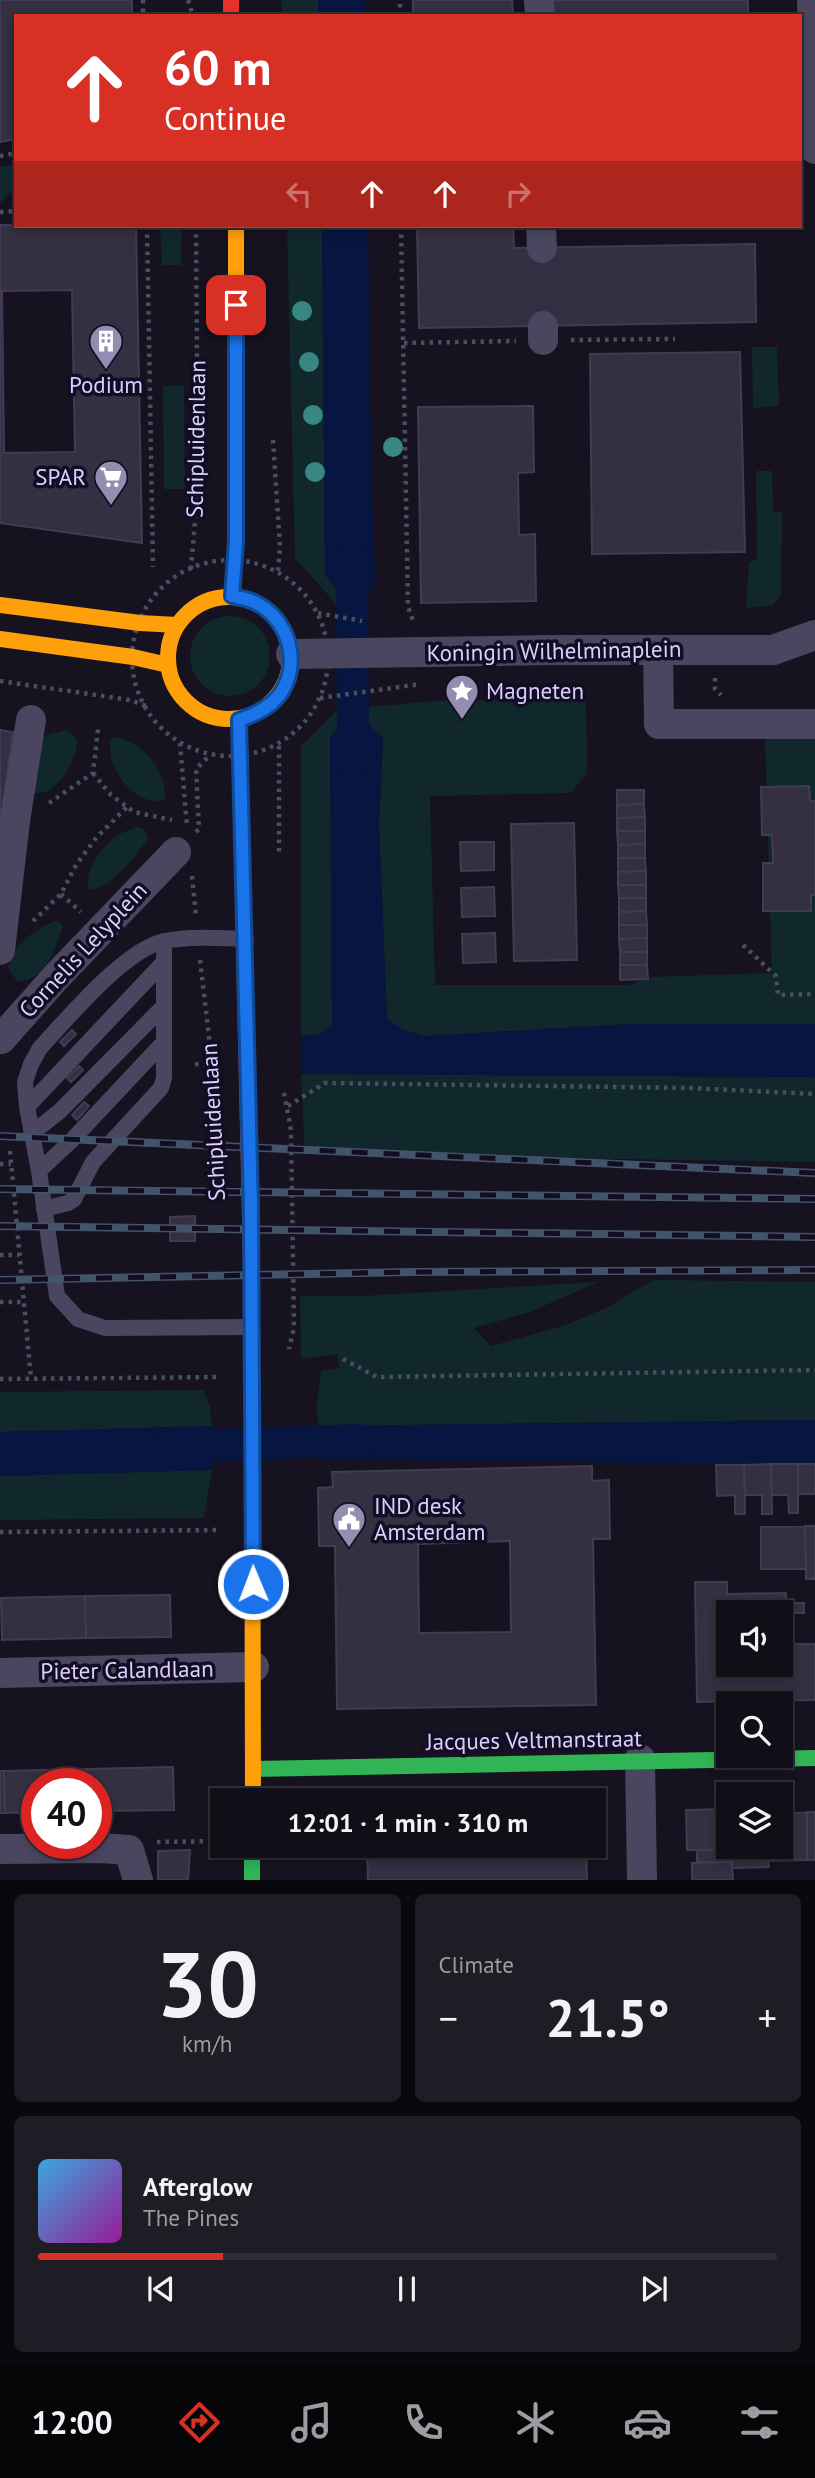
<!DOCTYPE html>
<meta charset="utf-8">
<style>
:root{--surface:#100e17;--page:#1e1c24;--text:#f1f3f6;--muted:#9c9ca1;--line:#302e36;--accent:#d93025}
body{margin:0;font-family:"PT Sans",sans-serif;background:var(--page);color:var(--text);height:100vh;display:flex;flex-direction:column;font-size:26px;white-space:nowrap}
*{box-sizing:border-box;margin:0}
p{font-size:23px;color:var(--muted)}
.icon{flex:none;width:38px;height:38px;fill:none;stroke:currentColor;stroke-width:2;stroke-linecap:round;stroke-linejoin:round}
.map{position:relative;height:1880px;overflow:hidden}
.drawer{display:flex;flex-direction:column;gap:14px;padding:14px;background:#09080d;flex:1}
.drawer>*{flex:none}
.hud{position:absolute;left:14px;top:14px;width:788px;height:214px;border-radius:0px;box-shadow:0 4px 10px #0003,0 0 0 2px var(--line);background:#d93025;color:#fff;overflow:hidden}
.tools{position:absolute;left:716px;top:1600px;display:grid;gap:14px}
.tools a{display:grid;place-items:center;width:77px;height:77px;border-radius:0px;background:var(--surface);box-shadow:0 4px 10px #0003,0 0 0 2px var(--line);font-size:35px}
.speed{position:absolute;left:21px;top:1768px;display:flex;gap:14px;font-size:35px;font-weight:700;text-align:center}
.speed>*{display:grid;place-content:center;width:91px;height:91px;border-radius:50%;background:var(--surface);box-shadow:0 4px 10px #0003,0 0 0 2px var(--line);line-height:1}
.speed .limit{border:10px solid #d22;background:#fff;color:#111}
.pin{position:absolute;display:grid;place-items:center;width:60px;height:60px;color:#fff;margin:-30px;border-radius:14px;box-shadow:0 4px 10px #0006}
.me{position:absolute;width:77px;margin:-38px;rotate:359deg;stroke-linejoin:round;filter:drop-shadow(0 0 5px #0008)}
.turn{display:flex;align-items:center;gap:24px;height:147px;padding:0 35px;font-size:32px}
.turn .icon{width:91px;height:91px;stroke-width:2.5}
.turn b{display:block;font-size:49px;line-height:60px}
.lanes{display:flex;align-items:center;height:66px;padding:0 35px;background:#0003;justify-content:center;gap:35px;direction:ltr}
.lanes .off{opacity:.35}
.big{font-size:52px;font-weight:700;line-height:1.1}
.drawer .tile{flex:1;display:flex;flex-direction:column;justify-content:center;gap:10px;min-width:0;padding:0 24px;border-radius:10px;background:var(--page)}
.drawer .dial{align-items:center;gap:0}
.dial b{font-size:91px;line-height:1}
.song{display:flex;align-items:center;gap:21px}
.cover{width:84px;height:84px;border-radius:10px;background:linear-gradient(135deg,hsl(200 70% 55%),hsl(300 70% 35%))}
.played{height:7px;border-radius:4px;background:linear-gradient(90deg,var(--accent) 25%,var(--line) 25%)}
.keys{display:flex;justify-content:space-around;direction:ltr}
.heat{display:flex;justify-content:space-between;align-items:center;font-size:38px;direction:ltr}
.drawer .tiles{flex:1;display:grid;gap:14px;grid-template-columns:1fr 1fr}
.tile:last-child{grid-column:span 2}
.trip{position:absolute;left:210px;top:1788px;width:396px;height:70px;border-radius:0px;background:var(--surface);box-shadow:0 4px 10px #0003,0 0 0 2px var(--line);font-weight:700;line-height:70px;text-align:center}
.tabs{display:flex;height:112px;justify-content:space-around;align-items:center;background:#060609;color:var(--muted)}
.tabs .icon{width:49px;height:49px}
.tabs .selected{color:var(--accent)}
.tabs b{font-size:32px;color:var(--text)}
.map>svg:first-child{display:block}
.green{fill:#10282c}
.water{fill:#071640}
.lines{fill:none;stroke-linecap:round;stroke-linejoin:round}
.canal{stroke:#071640;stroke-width:32}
.building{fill:#342f41;stroke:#433b53;stroke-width:2;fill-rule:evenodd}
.street-tunnel{stroke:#332e41;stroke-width:30;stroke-dasharray:30 15;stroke-linecap:butt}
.path{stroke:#455161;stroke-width:4.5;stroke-dasharray:3.5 5;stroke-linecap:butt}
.lane{stroke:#4a4660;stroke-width:16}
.street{stroke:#4a4660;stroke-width:30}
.fast{stroke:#30b455;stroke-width:16}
.slow{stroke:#ff9f0a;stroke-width:16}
.jam{stroke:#e5322d;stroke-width:16}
.rail-casing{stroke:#43546a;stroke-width:8}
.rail{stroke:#130d24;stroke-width:5;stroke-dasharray:16;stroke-linecap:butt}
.tree{fill:#388781}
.route-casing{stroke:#114b97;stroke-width:18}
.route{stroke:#1a73e8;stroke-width:12}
.labels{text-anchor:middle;stroke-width:7;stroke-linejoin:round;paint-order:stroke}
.poi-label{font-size:23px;fill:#dacfff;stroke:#130d24;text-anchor:start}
.street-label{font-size:23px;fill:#dacfff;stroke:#130d24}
</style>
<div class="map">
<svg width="815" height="1880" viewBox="0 0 815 1880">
<rect width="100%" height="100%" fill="#16121f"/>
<!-- green -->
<path class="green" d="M 281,0 L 318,0 L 318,16 L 282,16 Z
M 16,164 L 13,190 L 0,203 L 0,167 Z
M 160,226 L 182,226 L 181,265 L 162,265 Z
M 287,226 L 322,226 L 325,575 L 347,600 L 337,605 L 295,558 Z
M 752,347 L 777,347 L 779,406 L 753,408 Z
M 163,386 L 184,386 L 185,489 L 164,489 Z
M 756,471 L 772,471 L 773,513 L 782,512 L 781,595 L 773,605 L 746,608 L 749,562 L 757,559 Z
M190 656a40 40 0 1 1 80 0a40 40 0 1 1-80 0Z
M 586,697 L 587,773 L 571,793 L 430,796 L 435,985 L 630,985 L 650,977 L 772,973 L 765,736 L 815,736 L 815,1024 L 629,1024 L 426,1036 L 401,1029 L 387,1019 L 379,824 L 383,739 L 361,716 L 369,707 L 436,701 Z
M 339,708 L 347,717 L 330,738 L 332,1026 L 319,1035 L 301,1036 L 301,746 Z
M 66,730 L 77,739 C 77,758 65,780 48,791 C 44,793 37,793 32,794 L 39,737 Z
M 117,737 C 145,744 167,771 165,800 C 136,809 103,765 111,739 Z
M 137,827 L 144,829 L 148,838 C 139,853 108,892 89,889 C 83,871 102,847 116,836 C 122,832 131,830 137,827 Z
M 55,921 L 63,925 C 56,948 46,982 17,981 L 8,968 C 14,944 32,931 55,921 Z
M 301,1074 L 815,1077 L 815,1162 L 305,1154 Z
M 653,1280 L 815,1282 L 815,1420 L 318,1426 L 317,1403 L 321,1371 L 339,1368 L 338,1354 L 301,1359 L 300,1296 L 362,1296 L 598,1282 L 530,1312 L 474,1328 L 491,1346 L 566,1325 L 608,1307 Z
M 203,1390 L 210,1406 L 211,1426 L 0,1432 L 0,1392 Z
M 212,1470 L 204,1518 L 0,1520 L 0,1476 Z"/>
<!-- water -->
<path class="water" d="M 318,0 L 365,0 L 365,16 L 318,16 Z
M 322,226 L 368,226 L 371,450 L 375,584 L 363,600 L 347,600 L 325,575 Z
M 361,716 L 383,739 L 379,825 L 387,1019 L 401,1029 L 426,1036 L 629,1024 L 815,1024 L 815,1077 L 301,1074 L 301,1036 L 319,1035 L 332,1025 L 330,737 L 347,717 Z
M 815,1420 L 815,1463 L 720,1464 L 319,1459 L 318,1426 Z
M 211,1426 L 212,1470 L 0,1476 L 0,1432 Z"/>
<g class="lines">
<!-- canal -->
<path class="canal" d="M 352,556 L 353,760
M 169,1447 L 359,1440"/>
</g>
<!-- building -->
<path class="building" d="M 0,0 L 132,0 L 132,16 L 16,16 L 16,139 L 0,142 Z
M 413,0 L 512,0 L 513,16 L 413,16 Z
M 552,0 L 748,0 L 748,16 L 552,16 Z
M 0,225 L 136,226 L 142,543 L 0,523 ZM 72,290 L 75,452 L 4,453 L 2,291 Z
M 417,226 L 513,226 L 514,248 L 755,244 L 756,322 L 419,328 Z
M 740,352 L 745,552 L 592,554 L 590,354 Z
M 533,406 L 534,472 L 518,473 L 519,535 L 535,534 L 536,601 L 421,603 L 418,407 Z
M 0,730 L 13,732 L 1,819 L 0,819 Z
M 809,786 L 810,801 L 815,801 L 815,895 L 811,895 L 811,911 L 763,911 L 763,863 L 773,863 L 773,858 L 772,835 L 762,835 L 761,787 Z
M 617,790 L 644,790 L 644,804 L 617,805 Z
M 644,804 L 645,817 L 617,818 L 617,805 Z
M 645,817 L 645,831 L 617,831 L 617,818 Z
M 574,823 L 577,960 L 514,961 L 511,824 Z
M 617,831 L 645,831 L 645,844 L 618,845 Z
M 460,842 L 494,842 L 494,870 L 461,871 Z
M 645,844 L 645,858 L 618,858 L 618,845 Z
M 618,858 L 645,858 L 646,871 L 618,872 Z
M 646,871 L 646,885 L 618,885 L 618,872 Z
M 618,885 L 646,885 L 646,898 L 619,898 Z
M 494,887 L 495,916 L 462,917 L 461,888 Z
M 619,898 L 646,898 L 646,911 L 619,912 Z
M 646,911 L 647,925 L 619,925 L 619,912 Z
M 619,925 L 647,925 L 647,938 L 619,939 Z
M 495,933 L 496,962 L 463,963 L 462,934 Z
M 647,938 L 647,952 L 620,952 L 619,939 Z
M 620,952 L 647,952 L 647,965 L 620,965 Z
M 620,965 L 647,965 L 648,979 L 620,980 Z
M 72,1030 L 76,1034 L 64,1046 L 60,1042 Z
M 79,1066 L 83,1070 L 71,1082 L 67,1078 Z
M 84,1102 L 89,1106 L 77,1120 L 72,1115 Z
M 195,1216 L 195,1241 L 170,1241 L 170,1217 Z
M 771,1464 L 772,1514 L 762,1514 L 762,1495 L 745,1495 L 744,1465 Z
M 771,1464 L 798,1464 L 798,1513 L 789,1513 L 788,1495 L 772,1495 Z
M 798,1464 L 815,1464 L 815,1494 L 798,1494 Z
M 716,1465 L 744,1465 L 745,1514 L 735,1514 L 735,1495 L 717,1496 Z
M 592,1466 L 592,1481 L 609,1480 L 610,1539 L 593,1539 L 596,1705 L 337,1709 L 335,1546 L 319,1546 L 318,1488 L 333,1487 L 332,1472 ZM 510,1541 L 511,1632 L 419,1633 L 418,1544 Z
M 805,1526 L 806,1569 L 761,1569 L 761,1527 Z
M 805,1526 L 815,1526 L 815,1579 L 806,1579 Z
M 695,1582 L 727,1582 L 727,1594 L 786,1593 L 786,1603 L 804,1603 L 804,1613 L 786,1613 L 787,1626 L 780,1626 L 780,1612 L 728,1612 L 728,1664 L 780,1664 L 780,1644 L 815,1644 L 815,1700 L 697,1702 Z
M 170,1595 L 171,1637 L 86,1638 L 85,1596 Z
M 85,1596 L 86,1638 L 2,1640 L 1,1598 Z
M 173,1767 L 174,1810 L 96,1811 L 96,1783 L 88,1783 L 88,1769 Z
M 88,1769 L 88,1783 L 37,1783 L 37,1812 L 5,1813 L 4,1771 Z
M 0,1771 L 4,1771 L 5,1813 L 0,1813 Z
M 728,1809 L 728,1846 L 745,1846 L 745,1849 L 687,1850 L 686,1810 Z
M 807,1812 L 807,1860 L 767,1861 L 766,1846 L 780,1846 L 780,1813 Z
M 807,1812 L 815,1812 L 815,1860 L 807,1860 Z
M 367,1846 L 586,1846 L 587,1880 L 368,1880 Z
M 745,1846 L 766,1846 L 769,1867 L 732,1868 L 732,1849 L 745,1849 Z
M 732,1849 L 732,1862 L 697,1862 L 697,1850 Z
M 190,1850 L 188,1880 L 158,1880 L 158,1851 Z
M 732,1862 L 733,1880 L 692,1880 L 692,1863 Z"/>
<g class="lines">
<!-- street-tunnel -->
<path class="street-tunnel" d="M 542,248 L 543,326"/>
<!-- path -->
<path class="path" d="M 143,0 L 143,16
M 188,0 L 193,16
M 400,16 L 400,0
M 0,156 L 16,153
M 0,212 L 16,211
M 147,226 L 153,567
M 401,226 L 408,607 L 414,623
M 571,340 L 675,339
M 404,343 L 516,341
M 273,440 L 280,547 L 278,571
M132 658a98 98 0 1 1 196 0a98 98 0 1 1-196 0Z
M 191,569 L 198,485 L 196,226
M 318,613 L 362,621
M 715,678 L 715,689 L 721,695
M 0,681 L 130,700 L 146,706
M 320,698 L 421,684
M 180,743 L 187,826
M 279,746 L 279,853
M 93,773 L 111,795 L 134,812 L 172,820
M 49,803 L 93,773 L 98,729
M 196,832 L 199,829 L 196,769 L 208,757
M 192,876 L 196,916
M 61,894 L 81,912
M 33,921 L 61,894 L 76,865 L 96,838 L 127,807
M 743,945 L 776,976 L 778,995 L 815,994
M 200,960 L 210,1045
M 195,1064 L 215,1065
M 284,1093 L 291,1130 L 294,1328 L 289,1349
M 288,1106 L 325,1083 L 691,1088 L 815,1094
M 10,1151 L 31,1379
M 0,1164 L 11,1164
M 0,1255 L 19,1255
M 0,1302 L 24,1302
M 343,1359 L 377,1377 L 815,1370
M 0,1379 L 220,1377
M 0,1532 L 220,1530
M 157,1842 L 221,1841"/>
<!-- lane -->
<path class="lane" d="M 246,939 C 219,938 192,936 165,941 C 126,948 67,1019 40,1048 L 31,1064 L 25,1082 L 27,1107 L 39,1171 L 57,1296 L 78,1319 L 105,1328 L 251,1327
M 27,1107 L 162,964
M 31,1134 L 60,1111 L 162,1008
M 39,1171 L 71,1141 L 163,1043
M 44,1209 L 68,1203 L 74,1199 L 93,1162 L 161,1088 L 164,1078 L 164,941"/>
<!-- street -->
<path class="street" d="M 539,0 L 540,16
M 812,0 L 815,149
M 541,226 L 542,248
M 543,326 L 543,340
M 658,650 L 659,724 L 815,724
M 291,654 L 553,650 L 773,650 L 815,635
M 0,950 L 15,821 L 31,720
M 1,1039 L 57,976 L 176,852
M 0,1673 L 254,1667
M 640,1759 L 642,1880
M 0,1849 L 100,1848 L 129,1850 L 138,1880"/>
<!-- fast -->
<path class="fast" d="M 253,1769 L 815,1758
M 252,1846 L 252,1880"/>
<!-- slow -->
<path class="slow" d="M 232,596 L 236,542 L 236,226
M168 658a61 61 0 1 1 122 0a61 61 0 1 1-122 0Z
M 0,605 L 140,623 L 177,625
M 0,639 L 133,657 L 168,665
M 252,1309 L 253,1801"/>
<!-- jam -->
<path class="jam" d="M 231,0 L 231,16
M 239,720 L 252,1309"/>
<defs>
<path id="rail" d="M 0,1136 L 815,1173
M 0,1189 L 815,1199
M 0,1226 L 815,1237
M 0,1280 L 412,1272 L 815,1270"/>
</defs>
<!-- rail casing -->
<use href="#rail" class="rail-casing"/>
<!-- rail -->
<use href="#rail" class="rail"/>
</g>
<!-- trees -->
<g class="tree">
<circle cx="302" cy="311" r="10"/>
<circle cx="309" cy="362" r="10"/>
<circle cx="313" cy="415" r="10"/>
<circle cx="393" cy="447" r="10"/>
<circle cx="315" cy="472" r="10"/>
</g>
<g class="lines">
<defs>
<path id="route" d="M 236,305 L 236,542 L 232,596 C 240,598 250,599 258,604 C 293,623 303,674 273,702 C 263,711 251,716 239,720 L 251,1206 L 253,1584"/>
</defs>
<!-- route casing -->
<use href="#route" class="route-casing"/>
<!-- route -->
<use href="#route" class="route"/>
</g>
<!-- icons -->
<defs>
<symbol id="building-pin" viewBox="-11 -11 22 30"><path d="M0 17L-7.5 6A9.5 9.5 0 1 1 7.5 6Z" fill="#958db1" stroke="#130d24"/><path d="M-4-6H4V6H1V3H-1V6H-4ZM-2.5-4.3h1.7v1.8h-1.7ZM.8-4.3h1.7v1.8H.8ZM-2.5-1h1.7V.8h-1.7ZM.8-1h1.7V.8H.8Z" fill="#fff"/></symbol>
<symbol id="supermarket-pin" viewBox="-11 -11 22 30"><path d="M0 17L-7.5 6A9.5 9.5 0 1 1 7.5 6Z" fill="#958db1" stroke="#130d24"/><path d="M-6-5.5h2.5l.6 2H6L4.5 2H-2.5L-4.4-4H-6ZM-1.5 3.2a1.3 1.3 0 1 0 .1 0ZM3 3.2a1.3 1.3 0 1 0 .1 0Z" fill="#fff"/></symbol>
<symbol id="sight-pin" viewBox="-11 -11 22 30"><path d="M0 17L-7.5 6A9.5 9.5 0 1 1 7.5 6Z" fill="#958db1" stroke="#130d24"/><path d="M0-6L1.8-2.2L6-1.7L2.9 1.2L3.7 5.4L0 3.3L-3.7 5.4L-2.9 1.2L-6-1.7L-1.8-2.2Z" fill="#fff"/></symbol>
<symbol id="civic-pin" viewBox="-11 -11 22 30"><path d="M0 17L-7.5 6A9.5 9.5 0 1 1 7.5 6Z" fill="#958db1" stroke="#130d24"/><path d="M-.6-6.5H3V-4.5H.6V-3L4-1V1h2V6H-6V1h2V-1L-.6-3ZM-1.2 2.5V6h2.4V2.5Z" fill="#fff"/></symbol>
</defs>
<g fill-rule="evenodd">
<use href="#building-pin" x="87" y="322" width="38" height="52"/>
<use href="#supermarket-pin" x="92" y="458" width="38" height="52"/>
<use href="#sight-pin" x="443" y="672" width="38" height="52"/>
<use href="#civic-pin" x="330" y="1500" width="38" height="52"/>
</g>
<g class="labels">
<!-- poi labels -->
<g class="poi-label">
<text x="106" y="393" text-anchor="middle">Podium</text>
<text x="86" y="485" text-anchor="end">SPAR</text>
<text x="486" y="699">Magneten</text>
<text x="374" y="1514">IND desk<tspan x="374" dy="26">Amsterdam</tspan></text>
</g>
<!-- street labels -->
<g class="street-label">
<text transform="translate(196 439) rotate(-89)" y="8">Schipluidenlaan</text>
<text transform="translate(554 651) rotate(-1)" y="8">Koningin Wilhelminaplein</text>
<text transform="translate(83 950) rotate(-47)" y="8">Cornelis Lelyplein</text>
<text transform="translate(213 1122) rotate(-93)" y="8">Schipluidenlaan</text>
<text transform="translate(127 1670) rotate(-1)" y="8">Pieter Calandlaan</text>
<text transform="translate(534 1740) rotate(-1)" y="8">Jacques Veltmanstraat</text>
</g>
</g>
</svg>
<div class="tools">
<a><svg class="icon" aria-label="sound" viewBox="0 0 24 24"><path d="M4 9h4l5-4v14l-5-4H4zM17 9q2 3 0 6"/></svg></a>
<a><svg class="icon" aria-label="search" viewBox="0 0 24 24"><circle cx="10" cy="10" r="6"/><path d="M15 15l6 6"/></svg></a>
<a><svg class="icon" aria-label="layers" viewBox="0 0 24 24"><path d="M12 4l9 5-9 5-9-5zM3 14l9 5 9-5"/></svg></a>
</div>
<div class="speed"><div class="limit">40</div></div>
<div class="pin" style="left:236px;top:305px;background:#d93025"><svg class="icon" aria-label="arrive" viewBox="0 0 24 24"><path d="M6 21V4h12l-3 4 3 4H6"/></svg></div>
<svg class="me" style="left:253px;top:1584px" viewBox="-20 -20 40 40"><circle r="17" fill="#1a73e8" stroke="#fff" stroke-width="3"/><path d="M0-11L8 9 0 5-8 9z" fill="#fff"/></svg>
<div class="trip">12:01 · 1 min · 310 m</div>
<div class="hud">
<div class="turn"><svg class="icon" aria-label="ahead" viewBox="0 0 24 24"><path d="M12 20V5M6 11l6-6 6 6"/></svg><div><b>60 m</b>Continue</div></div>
<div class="lanes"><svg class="icon off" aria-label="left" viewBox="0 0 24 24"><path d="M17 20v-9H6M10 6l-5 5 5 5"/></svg><svg class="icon" aria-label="ahead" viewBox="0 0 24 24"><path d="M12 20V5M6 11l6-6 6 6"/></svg><svg class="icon" aria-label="ahead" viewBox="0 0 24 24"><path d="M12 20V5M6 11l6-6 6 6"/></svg><svg class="icon off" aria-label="right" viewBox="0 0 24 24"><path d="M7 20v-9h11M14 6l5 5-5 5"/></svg></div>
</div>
</div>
<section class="drawer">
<div class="tiles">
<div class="tile dial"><b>30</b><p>km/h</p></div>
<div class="tile"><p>Climate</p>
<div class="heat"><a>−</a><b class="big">21.5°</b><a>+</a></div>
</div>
<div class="tile">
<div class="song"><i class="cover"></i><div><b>Afterglow</b><p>The Pines</p></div></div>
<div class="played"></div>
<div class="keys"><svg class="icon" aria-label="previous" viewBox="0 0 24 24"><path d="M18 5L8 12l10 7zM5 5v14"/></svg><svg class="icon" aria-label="pause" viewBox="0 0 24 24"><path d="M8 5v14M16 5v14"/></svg><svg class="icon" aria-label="next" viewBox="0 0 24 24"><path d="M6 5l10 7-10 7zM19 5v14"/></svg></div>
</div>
</div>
</section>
<nav class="tabs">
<b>12:00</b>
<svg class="icon selected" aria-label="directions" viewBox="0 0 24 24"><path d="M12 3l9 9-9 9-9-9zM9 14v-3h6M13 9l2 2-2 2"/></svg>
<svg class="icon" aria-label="music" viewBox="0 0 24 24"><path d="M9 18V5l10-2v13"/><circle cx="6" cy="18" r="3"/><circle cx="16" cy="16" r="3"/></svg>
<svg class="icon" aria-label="phone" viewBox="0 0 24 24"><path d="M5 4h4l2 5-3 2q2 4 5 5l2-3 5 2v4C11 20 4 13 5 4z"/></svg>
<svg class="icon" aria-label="climate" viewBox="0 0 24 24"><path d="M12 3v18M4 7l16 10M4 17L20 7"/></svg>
<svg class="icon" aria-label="car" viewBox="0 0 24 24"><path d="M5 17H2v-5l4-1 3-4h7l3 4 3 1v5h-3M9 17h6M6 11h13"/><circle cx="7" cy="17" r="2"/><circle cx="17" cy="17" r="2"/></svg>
<svg class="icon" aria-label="filters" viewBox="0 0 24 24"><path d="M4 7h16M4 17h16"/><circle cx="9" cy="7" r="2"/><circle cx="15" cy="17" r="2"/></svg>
</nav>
